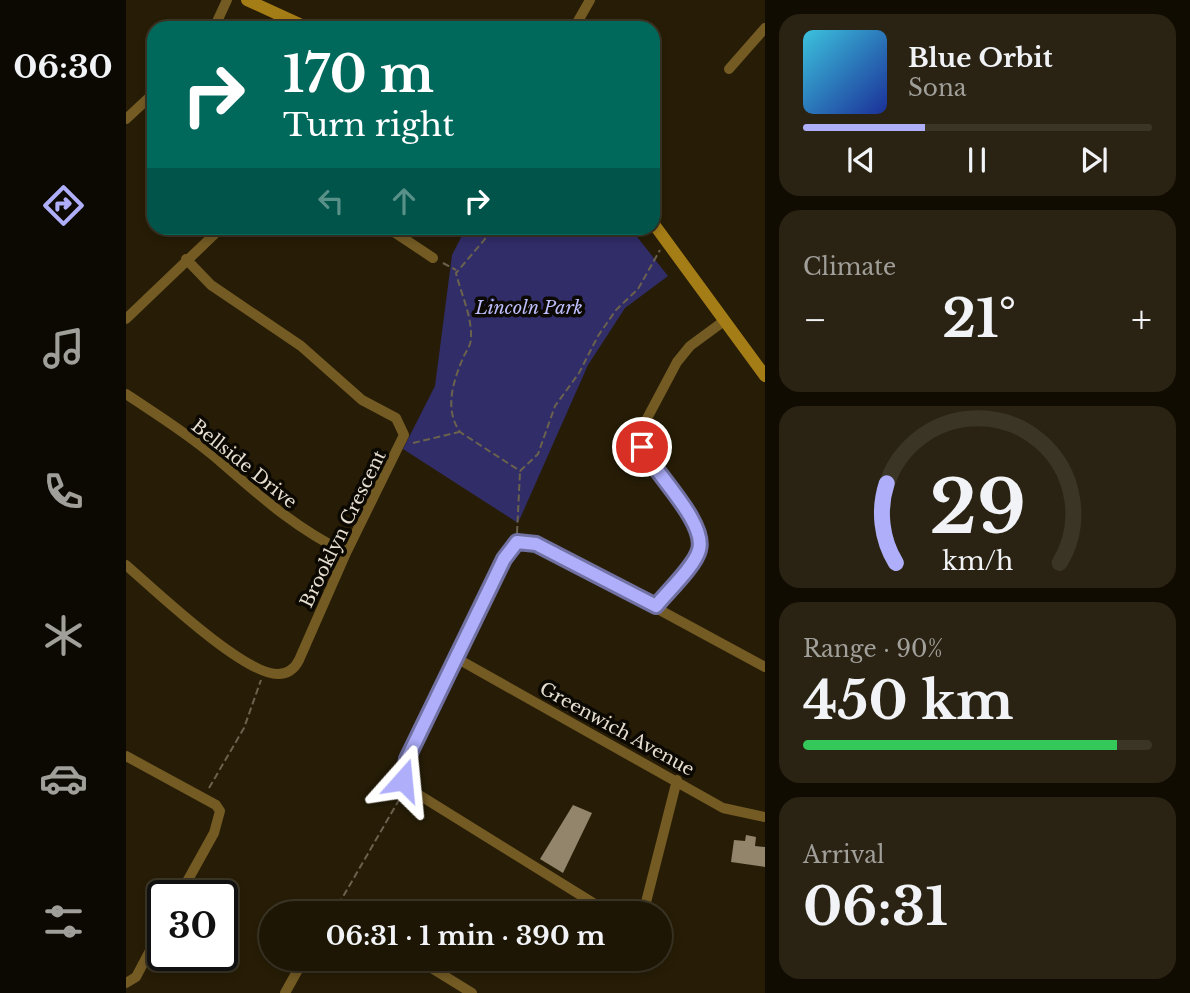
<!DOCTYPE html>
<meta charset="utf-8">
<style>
:root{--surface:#1d1604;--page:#2a2313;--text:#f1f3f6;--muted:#a09f9a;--line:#3b3526;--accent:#aeaefb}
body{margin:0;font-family:"Libre Baskerville",serif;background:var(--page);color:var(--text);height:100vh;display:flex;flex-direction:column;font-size:26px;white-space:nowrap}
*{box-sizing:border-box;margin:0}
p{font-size:23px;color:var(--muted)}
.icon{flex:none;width:38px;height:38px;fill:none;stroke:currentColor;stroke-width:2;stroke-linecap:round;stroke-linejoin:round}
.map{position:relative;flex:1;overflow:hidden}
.drawer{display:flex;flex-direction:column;gap:14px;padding:14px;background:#100c02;width:425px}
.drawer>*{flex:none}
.banner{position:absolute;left:21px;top:21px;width:513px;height:214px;border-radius:21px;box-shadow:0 4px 10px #0003,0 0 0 2px var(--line);background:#00695c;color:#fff;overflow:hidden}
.speed{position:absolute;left:21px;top:880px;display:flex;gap:14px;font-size:35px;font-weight:700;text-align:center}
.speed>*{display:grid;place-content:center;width:91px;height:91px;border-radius:50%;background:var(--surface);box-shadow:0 4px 10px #0003,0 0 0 2px var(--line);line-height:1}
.speed .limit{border:4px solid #111;border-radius:10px;background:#fff;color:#111}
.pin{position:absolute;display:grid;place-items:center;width:60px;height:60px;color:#fff;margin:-30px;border:4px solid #fff;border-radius:50%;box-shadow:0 2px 7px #0007}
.me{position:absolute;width:77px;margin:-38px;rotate:18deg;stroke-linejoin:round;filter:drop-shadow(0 0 5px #0008)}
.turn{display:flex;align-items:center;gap:24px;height:147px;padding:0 21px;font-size:32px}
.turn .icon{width:91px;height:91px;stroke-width:2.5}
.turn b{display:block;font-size:49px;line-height:60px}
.lanes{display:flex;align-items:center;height:66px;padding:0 21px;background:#0003;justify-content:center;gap:35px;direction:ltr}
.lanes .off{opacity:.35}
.big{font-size:52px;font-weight:700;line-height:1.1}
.drawer .widget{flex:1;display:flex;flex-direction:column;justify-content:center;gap:10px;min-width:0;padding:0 24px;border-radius:21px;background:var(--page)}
.drawer .dial{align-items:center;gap:0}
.dial svg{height:182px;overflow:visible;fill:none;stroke:var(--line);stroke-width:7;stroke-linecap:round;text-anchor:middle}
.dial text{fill:var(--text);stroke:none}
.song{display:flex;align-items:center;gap:21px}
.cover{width:84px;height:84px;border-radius:10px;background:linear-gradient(135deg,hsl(190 70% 55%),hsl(230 70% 35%))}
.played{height:7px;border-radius:4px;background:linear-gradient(90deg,var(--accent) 35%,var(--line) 35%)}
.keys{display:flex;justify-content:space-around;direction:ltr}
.heat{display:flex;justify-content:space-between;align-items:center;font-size:38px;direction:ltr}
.charge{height:10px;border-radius:5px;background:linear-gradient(90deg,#34c759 90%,var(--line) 0)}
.trip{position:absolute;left:133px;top:901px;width:413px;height:70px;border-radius:35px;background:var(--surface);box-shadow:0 4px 10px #0003,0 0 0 2px var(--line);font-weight:700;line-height:70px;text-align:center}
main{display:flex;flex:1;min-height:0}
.tabs{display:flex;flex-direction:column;width:126px;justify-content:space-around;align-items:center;background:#0c0902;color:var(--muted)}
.tabs .icon{width:49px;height:49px}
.tabs .on{color:var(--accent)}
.tabs b{font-size:32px;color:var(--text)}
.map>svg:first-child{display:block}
.green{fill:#312d68}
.building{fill:#92856c}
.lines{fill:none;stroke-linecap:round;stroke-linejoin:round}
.path{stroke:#6b624e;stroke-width:2;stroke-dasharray:7 3.5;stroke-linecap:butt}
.street{stroke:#745b24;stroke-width:10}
.secondary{stroke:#a57d16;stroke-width:12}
.route-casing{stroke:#7171a3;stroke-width:18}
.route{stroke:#aeaefb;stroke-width:12}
.labels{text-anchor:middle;stroke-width:7;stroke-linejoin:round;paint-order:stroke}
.park-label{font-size:18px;font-style:italic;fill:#bdbefd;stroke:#0c0802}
.street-label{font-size:18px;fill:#e5ded1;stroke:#0c0802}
</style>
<main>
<nav class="tabs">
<b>06:30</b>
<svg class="icon on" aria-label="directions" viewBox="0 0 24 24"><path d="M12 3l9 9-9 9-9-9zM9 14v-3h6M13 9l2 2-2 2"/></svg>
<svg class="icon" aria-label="music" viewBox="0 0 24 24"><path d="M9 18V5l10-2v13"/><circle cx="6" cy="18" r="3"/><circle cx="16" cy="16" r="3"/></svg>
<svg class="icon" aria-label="phone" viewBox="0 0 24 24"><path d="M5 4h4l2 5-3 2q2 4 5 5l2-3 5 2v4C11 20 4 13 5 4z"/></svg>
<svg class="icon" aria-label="climate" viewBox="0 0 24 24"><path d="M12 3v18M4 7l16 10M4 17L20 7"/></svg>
<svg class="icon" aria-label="car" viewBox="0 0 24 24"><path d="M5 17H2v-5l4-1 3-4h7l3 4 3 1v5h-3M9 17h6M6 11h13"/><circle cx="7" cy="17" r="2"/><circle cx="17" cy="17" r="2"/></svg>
<svg class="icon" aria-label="filters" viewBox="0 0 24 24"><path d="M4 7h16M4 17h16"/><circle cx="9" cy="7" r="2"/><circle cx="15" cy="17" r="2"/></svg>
</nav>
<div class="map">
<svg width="639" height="993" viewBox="0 0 639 993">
<rect width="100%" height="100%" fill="#271d06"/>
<!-- green -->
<path class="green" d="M 340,228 L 504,228 L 542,276 L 499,308 L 462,365 L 392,523 L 277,449 L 309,386 L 326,255 Z"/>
<!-- building -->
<path class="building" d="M 447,805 L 466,813 L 437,873 L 414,859 Z
M 620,835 L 630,837 L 629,846 L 639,847 L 639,867 L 605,862 L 608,840 L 619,841 Z"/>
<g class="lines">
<!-- path -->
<path class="path" d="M 363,228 L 359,239 L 330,273 C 335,294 346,316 345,338 C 345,346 340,351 337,358 C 327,382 318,409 334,432 L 394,471 L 412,454 L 429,406 L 453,373 L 472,336 L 490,310 L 512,289 L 534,250
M 317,263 L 330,270
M 287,443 L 333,432
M 391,533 L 394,472
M 83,788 L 118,728 L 135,680
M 207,914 L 277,793"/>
<!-- street -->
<path class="street" d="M 88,28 L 101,0
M 448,28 L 464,0
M 603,69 L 639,28
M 0,119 L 28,93
M 262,228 L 307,258
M 0,319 L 95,228
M 0,394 C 30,414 61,433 89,457 C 133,495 167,527 220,553
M 0,565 C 29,590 118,675 152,674 C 162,674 169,668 173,660 L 220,553 L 278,435 L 270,418 L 236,400 L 175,346 L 85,285 L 60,259
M 530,606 C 541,592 569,565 573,549 C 579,525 535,476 520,455 L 516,447 L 517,426 L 551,362 L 564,346 L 598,321
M 332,659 L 597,808 L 639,817
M 0,756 L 90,805 L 94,811 L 88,833 L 53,896
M 485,914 L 290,793 L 277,780 L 281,759 L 378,559 L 391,542 L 410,543 L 639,667
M 517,914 L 551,780
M 291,959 L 346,993
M 0,983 L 10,977 L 37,926
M 159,993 L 178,959"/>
<!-- secondary -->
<path class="secondary" d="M 121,0 L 182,28
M 527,223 L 639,376"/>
</g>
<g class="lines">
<defs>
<path id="route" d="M 277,780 L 281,759 L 378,559 L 391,542 L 410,544 L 530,606 C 541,592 569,566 573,550 C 581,522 528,473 516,447"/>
</defs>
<!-- route casing -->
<use href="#route" class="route-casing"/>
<!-- route -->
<use href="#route" class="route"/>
</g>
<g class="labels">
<!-- park labels -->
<g class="park-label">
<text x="403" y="314">Lincoln Park</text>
</g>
<!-- street labels -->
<g class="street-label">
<text transform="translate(118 464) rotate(39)" y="6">Bellside Drive</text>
<text transform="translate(217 529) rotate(-64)" y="6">Brooklyn Crescent</text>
<text transform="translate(491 729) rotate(29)" y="6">Greenwich Avenue</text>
</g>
</g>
</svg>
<div class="speed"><div class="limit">30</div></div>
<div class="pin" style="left:516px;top:447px;background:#d93025"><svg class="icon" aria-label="arrive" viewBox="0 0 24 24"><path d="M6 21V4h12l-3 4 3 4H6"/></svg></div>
<svg class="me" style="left:277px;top:780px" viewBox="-20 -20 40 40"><path d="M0-17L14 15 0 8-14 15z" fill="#aeaefb" stroke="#fff" stroke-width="4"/></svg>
<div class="trip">06:31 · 1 min · 390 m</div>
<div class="banner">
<div class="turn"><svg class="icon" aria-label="right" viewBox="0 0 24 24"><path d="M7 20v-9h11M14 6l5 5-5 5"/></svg><div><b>170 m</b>Turn right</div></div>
<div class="lanes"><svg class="icon off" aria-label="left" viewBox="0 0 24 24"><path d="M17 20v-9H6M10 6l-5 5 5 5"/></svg><svg class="icon off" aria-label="ahead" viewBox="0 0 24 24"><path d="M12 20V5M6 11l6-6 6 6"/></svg><svg class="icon" aria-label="right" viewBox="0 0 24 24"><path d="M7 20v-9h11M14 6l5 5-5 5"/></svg></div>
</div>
</div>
<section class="drawer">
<div class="widget">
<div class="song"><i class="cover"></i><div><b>Blue Orbit</b><p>Sona</p></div></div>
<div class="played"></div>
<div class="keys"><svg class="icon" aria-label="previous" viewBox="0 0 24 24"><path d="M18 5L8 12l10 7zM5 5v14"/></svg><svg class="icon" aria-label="pause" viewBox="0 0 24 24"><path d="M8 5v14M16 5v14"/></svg><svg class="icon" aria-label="next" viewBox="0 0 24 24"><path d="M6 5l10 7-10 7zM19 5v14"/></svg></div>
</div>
<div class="widget"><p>Climate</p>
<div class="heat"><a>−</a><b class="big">21°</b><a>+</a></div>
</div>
<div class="widget dial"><svg viewBox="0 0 100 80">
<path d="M14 69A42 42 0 1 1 86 69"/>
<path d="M14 69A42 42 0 0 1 10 34" stroke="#aeaefb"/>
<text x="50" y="56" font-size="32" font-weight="700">29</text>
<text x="50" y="72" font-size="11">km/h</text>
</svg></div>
<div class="widget"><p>Range · 90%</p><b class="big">450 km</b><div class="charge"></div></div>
<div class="widget"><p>Arrival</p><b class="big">06:31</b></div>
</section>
</main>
